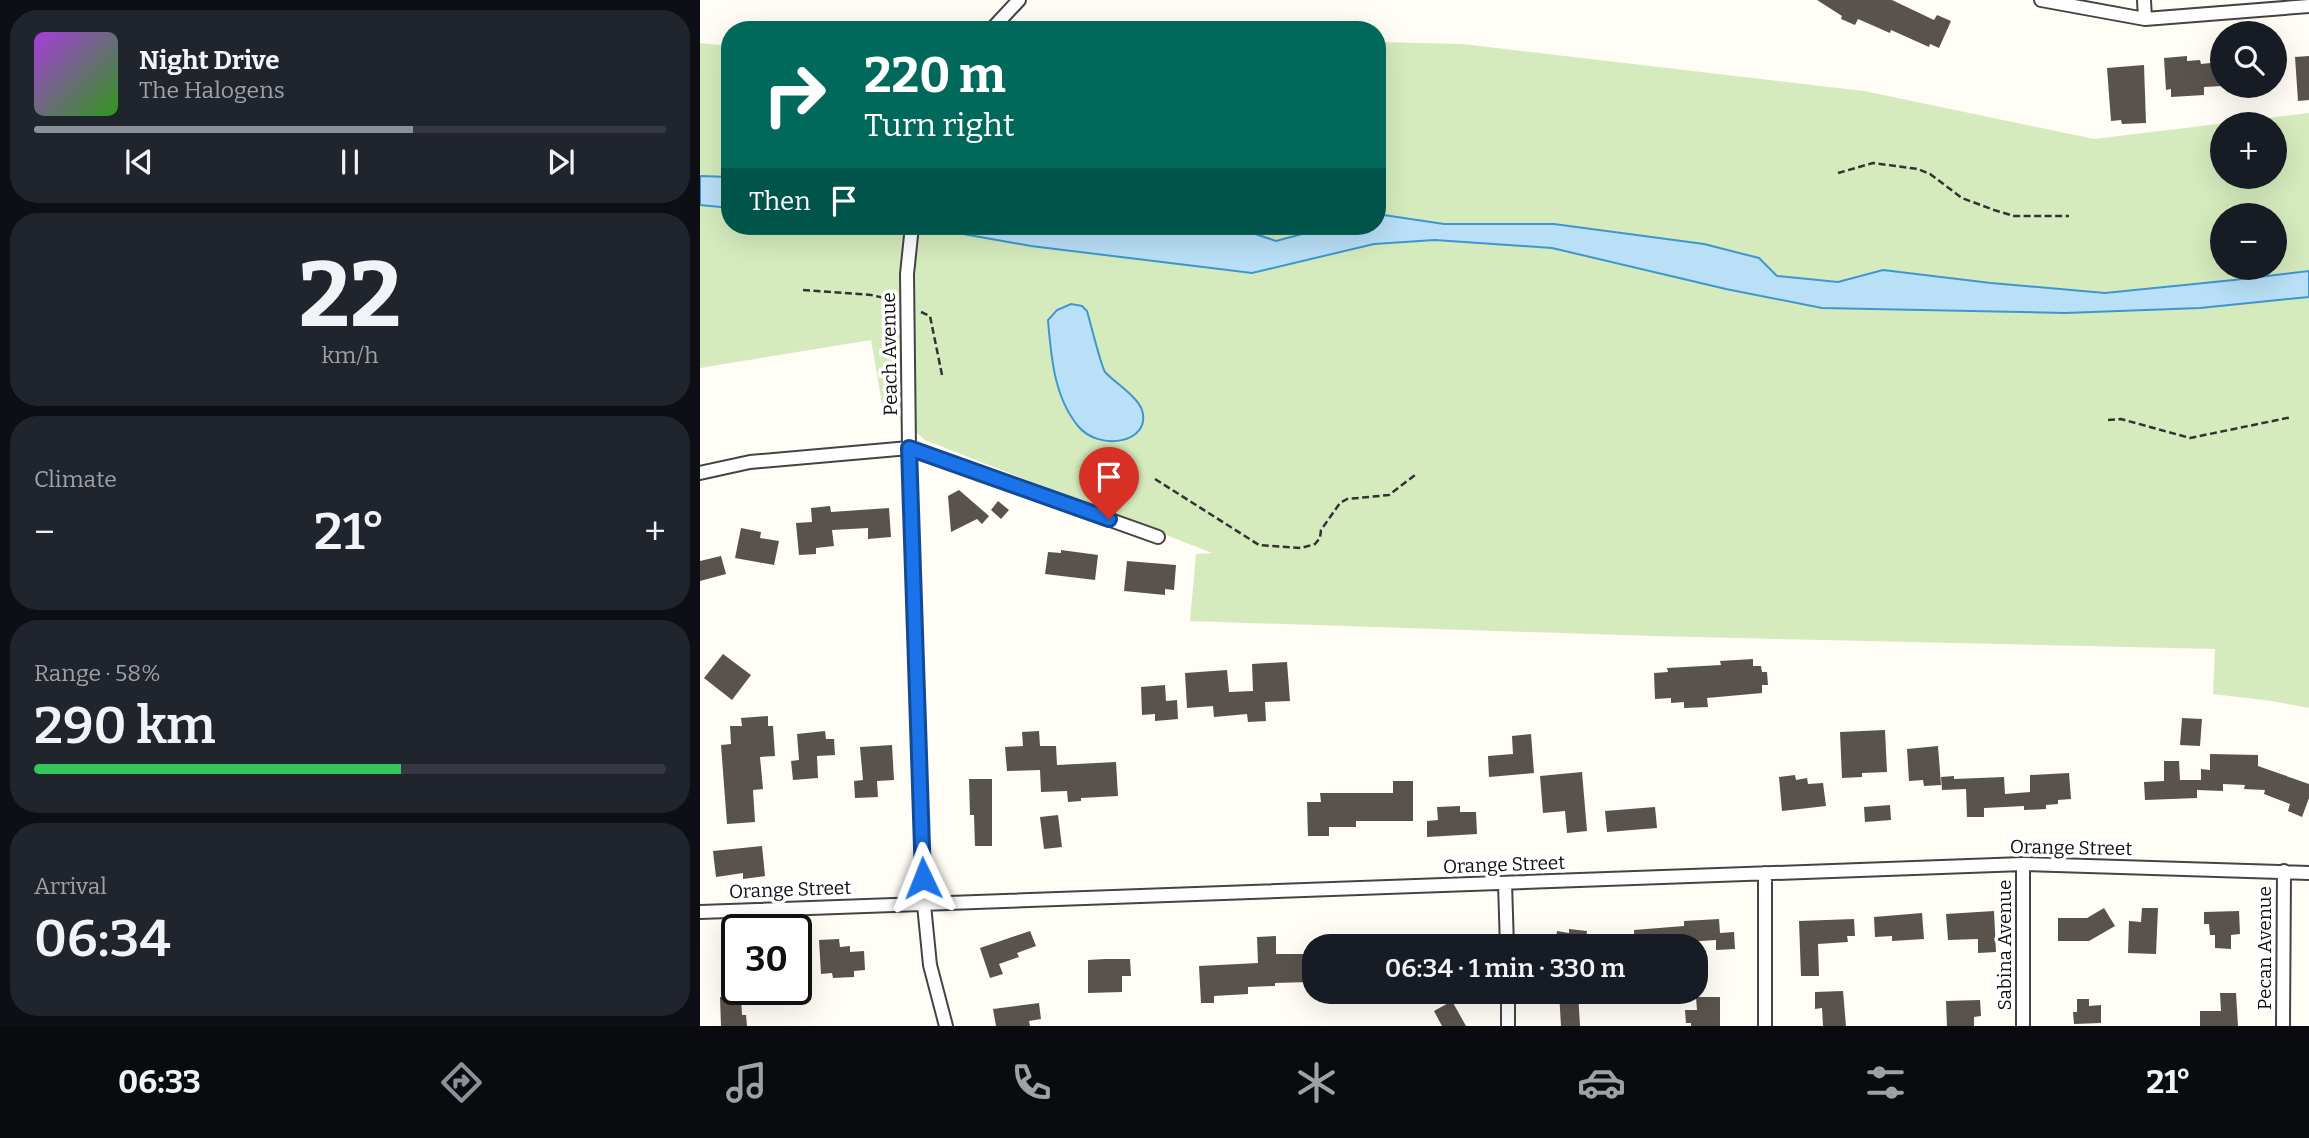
<!DOCTYPE html>
<meta charset="utf-8">
<style>
:root{--surface:#171b24;--page:#20242c;--text:#f1f3f6;--muted:#9ea1a6;--line:#363941;--accent:#8c9099}
body{margin:0;font-family:Bitter,serif;background:var(--page);color:var(--text);height:100vh;display:flex;flex-direction:column;font-size:26px;white-space:nowrap}
*{box-sizing:border-box;margin:0}
p{font-size:23px;color:var(--muted)}
.icon{flex:none;width:38px;height:38px;fill:none;stroke:currentColor;stroke-width:2;stroke-linecap:round;stroke-linejoin:round}
.map{position:relative;flex:1;overflow:hidden}
.side{display:flex;flex-direction:column;gap:10px;padding:10px;background:#0d0f14;width:700px}
.side>*{flex:none}
.hud{position:absolute;left:21px;top:21px;width:665px;height:214px;border-radius:28px;box-shadow:0 7px 28px #0002;background:#00695c;color:#fff;overflow:hidden}
.controls{position:absolute;left:1510px;top:21px;display:grid;gap:14px}
.controls a{display:grid;place-items:center;width:77px;height:77px;border-radius:50%;background:var(--surface);box-shadow:0 7px 28px #0002;font-size:35px}
.speed{position:absolute;left:21px;top:914px;display:flex;gap:14px;font-size:35px;font-weight:700;text-align:center}
.speed>*{display:grid;place-content:center;width:91px;height:91px;border-radius:50%;background:var(--surface);box-shadow:0 7px 28px #0002;line-height:1}
.speed .limit{border:4px solid #111;border-radius:10px;background:#fff;color:#111}
.pin{position:absolute;display:grid;place-items:center;width:60px;height:60px;color:#fff;margin:-72px -30px;border-radius:50% 50% 50% 0;rotate:-45deg;box-shadow:0 0 7px #0007}
.pin .icon{rotate:45deg}
.me{position:absolute;width:77px;margin:-38px;rotate:358deg;stroke-linejoin:round;filter:drop-shadow(0 0 5px #0008)}
.turn{display:flex;align-items:center;gap:24px;height:147px;padding:0 28px;font-size:32px}
.turn .icon{width:91px;height:91px;stroke-width:2.5}
.turn b{display:block;font-size:49px;line-height:60px}
.then{display:flex;align-items:center;height:66px;padding:0 28px;background:#0003;gap:14px;font-size:26px}
.big{font-size:52px;font-weight:600;line-height:1.1}
.side .card{flex:1;display:flex;flex-direction:column;justify-content:center;gap:10px;min-width:0;padding:0 24px;border-radius:28px;background:var(--page)}
.side .dial{align-items:center;gap:0}
.dial b{font-size:91px;line-height:1}
.song{display:flex;align-items:center;gap:21px}
.cover{width:84px;height:84px;border-radius:10px;background:linear-gradient(135deg,hsl(280 70% 55%),hsl(110 70% 35%))}
.played{height:7px;border-radius:4px;background:linear-gradient(90deg,var(--accent) 60%,var(--line) 60%)}
.keys{display:flex;justify-content:space-around;direction:ltr}
.heat{display:flex;justify-content:space-between;align-items:center;font-size:38px;direction:ltr}
.charge{height:10px;border-radius:5px;background:linear-gradient(90deg,#34c759 58%,var(--line) 0)}
.trip{position:absolute;left:602px;top:934px;width:406px;height:70px;border-radius:28px;background:var(--surface);box-shadow:0 7px 28px #0002;font-weight:600;line-height:70px;text-align:center}
.menu{display:flex;height:112px;justify-content:space-around;align-items:center;background:#090b0e;color:var(--muted)}
.menu .icon{width:49px;height:49px}
.menu .selected{color:var(--accent)}
.menu b{font-size:32px;color:var(--text)}
main{display:flex;flex:1;min-height:0}
.map>svg:first-child{display:block}
.green{fill:#d5ebbd;fill-rule:evenodd}
.water{fill:#b9e0f7;stroke:#3f96cf;stroke-width:2}
.building{fill:#5a524d}
.lines{fill:none;stroke-linecap:round;stroke-linejoin:round}
.minor-casing{stroke:#444;stroke-width:16}
.path{stroke:#333;stroke-width:2.5;stroke-dasharray:7 3.5;stroke-linecap:butt}
.minor{stroke:#fff;stroke-width:12}
.route-casing{stroke:#114b97;stroke-width:18}
.route{stroke:#1a73e8;stroke-width:12}
.labels{text-anchor:middle;stroke-width:7;stroke-linejoin:round;paint-order:stroke}
.street-label{font-size:19px;fill:#111;stroke:#fff}
</style>
<main>
<section class="side">
<div class="card">
<div class="song"><i class="cover"></i><div><b>Night Drive</b><p>The Halogens</p></div></div>
<div class="played"></div>
<div class="keys"><svg class="icon" aria-label="previous" viewBox="0 0 24 24"><path d="M18 5L8 12l10 7zM5 5v14"/></svg><svg class="icon" aria-label="pause" viewBox="0 0 24 24"><path d="M8 5v14M16 5v14"/></svg><svg class="icon" aria-label="next" viewBox="0 0 24 24"><path d="M6 5l10 7-10 7zM19 5v14"/></svg></div>
</div>
<div class="card dial"><b>22</b><p>km/h</p></div>
<div class="card"><p>Climate</p>
<div class="heat"><a>−</a><b class="big">21°</b><a>+</a></div>
</div>
<div class="card"><p>Range · 58%</p><b class="big">290 km</b><div class="charge"></div></div>
<div class="card"><p>Arrival</p><b class="big">06:34</b></div>
</section>
<div class="map">
<svg width="1609" height="1026" viewBox="0 0 1609 1026">
<rect width="100%" height="100%" fill="#fffdf5"/>
<!-- green -->
<path class="green" d="M 677,42 L 762,44 L 1164,91 L 1394,139 L 1609,113 L 1609,708 L 1572,701 L 1513,694 L 1515,649 L 953,636 L 490,621 L 496,554 L 512,553 L 225,440 L 182,403 L 171,340 L 0,368 L 0,43 L 30,46 L 30,226 L 677,226 ZM 1522,124 L 1575,124 L 1575,177 L 1522,177 ZM 1522,215 L 1575,215 L 1575,268 L 1522,268 Z"/>
<!-- water -->
<path class="water" d="M 0,176 L 30,177 L 30,208 L 0,205 Z
M 677,214 L 744,224 L 854,224 L 1004,244 L 1059,258 L 1077,276 L 1138,282 L 1183,270 L 1291,283 L 1405,293 L 1534,280 L 1609,271 L 1609,297 L 1500,308 L 1365,313 L 1122,308 L 1026,289 L 852,248 L 735,240 L 674,244 L 552,273 L 331,246 L 229,228 L 230,226 L 532,226 L 576,241 L 632,226 L 677,226 Z
M 371,304 L 382,306 L 387,311 C 390,321 401,366 405,372 C 414,382 438,397 442,410 C 452,443 399,452 378,426 C 354,397 351,356 348,320 L 357,310 Z"/>
<!-- building -->
<path class="building" d="M 1117,0 L 1192,0 L 1234,20 L 1237,15 L 1251,21 L 1239,48 L 1230,44 L 1229,47 L 1191,30 L 1190,33 L 1158,19 L 1155,25 L 1141,19 L 1142,16 Z
M 1487,56 L 1487,61 L 1500,60 L 1501,64 L 1520,62 L 1522,86 L 1504,87 L 1504,95 L 1471,97 L 1471,89 L 1466,90 L 1464,58 Z
M 1609,56 L 1609,100 L 1598,101 L 1595,57 Z
M 1444,65 L 1446,123 L 1422,124 L 1421,120 L 1411,121 L 1407,68 Z
M 259,490 L 289,516 L 282,524 L 277,519 L 251,532 L 248,496 Z
M 298,501 L 309,510 L 301,519 L 291,510 Z
M 130,506 L 131,512 L 189,508 L 191,537 L 168,539 L 168,528 L 132,530 L 134,546 L 116,548 L 116,554 L 99,555 L 96,523 L 112,522 L 111,508 Z
M 41,528 L 61,532 L 60,538 L 79,541 L 74,565 L 35,558 Z
M 361,550 L 398,555 L 395,580 L 345,574 L 348,552 L 361,553 Z
M 21,556 L 26,574 L 0,581 L 0,561 Z
M 427,561 L 476,565 L 474,590 L 465,589 L 465,595 L 424,591 Z
M 23,654 L 51,675 L 32,700 L 4,678 Z
M 1053,659 L 1053,666 L 1061,666 L 1062,672 L 1067,672 L 1068,685 L 1062,685 L 1062,693 L 1007,698 L 1008,707 L 984,708 L 984,702 L 971,703 L 971,698 L 955,699 L 954,673 L 968,672 L 967,668 L 1021,665 L 1020,661 Z
M 587,662 L 590,701 L 565,702 L 566,721 L 548,722 L 547,714 L 514,717 L 513,706 L 487,708 L 485,673 L 527,670 L 529,692 L 553,691 L 552,664 Z
M 465,685 L 466,701 L 477,700 L 478,719 L 455,721 L 455,714 L 442,715 L 441,687 Z
M 68,716 L 68,726 L 73,726 L 75,756 L 60,757 L 63,789 L 53,790 L 55,822 L 27,824 L 21,745 L 31,744 L 30,726 L 42,726 L 41,718 Z
M 1482,718 L 1502,719 L 1500,746 L 1480,745 Z
M 1185,730 L 1187,772 L 1162,773 L 1162,777 L 1142,778 L 1140,732 Z
M 125,731 L 126,739 L 134,739 L 135,755 L 117,756 L 118,778 L 93,780 L 91,761 L 99,760 L 97,734 Z
M 339,731 L 340,746 L 356,746 L 357,765 L 416,762 L 418,796 L 381,798 L 381,801 L 368,802 L 367,791 L 341,792 L 340,770 L 307,771 L 305,747 L 323,746 L 322,732 Z
M 831,734 L 834,773 L 789,777 L 788,756 L 813,754 L 812,736 Z
M 192,745 L 194,780 L 177,781 L 178,797 L 155,798 L 154,781 L 163,780 L 160,747 Z
M 1238,746 L 1241,785 L 1224,786 L 1223,780 L 1209,781 L 1207,749 Z
M 1510,754 L 1558,755 L 1558,766 L 1609,784 L 1609,798 L 1602,817 L 1588,811 L 1590,804 L 1564,794 L 1565,790 L 1544,789 L 1545,785 L 1523,784 L 1523,791 L 1497,790 L 1497,798 L 1445,800 L 1444,782 L 1464,781 L 1464,761 L 1479,761 L 1480,780 L 1501,780 L 1501,769 L 1510,770 Z
M 882,772 L 887,831 L 867,833 L 865,811 L 843,813 L 840,776 Z
M 1369,773 L 1371,799 L 1358,800 L 1358,804 L 1346,805 L 1346,809 L 1324,810 L 1324,806 L 1284,808 L 1284,817 L 1267,817 L 1266,789 L 1242,790 L 1241,777 L 1254,776 L 1254,779 L 1304,777 L 1305,794 L 1330,792 L 1330,775 Z
M 1095,775 L 1096,780 L 1107,778 L 1108,784 L 1123,783 L 1126,806 L 1082,811 L 1079,777 Z
M 269,779 L 292,779 L 292,846 L 275,846 L 274,815 L 270,815 Z
M 693,781 L 713,781 L 713,821 L 656,821 L 656,827 L 629,827 L 629,836 L 608,836 L 607,802 L 621,802 L 620,793 L 693,793 Z
M 1190,805 L 1191,820 L 1165,822 L 1164,807 Z
M 760,806 L 760,812 L 776,812 L 777,834 L 727,837 L 727,821 L 738,820 L 737,807 Z
M 955,807 L 957,828 L 907,832 L 905,811 Z
M 358,815 L 362,847 L 344,849 L 340,817 Z
M 62,846 L 65,876 L 43,879 L 43,873 L 16,877 L 13,851 Z
M 1404,908 L 1415,926 L 1389,941 L 1358,941 L 1358,918 L 1387,918 Z
M 1442,908 L 1458,908 L 1456,954 L 1428,953 L 1429,921 L 1441,922 Z
M 1294,911 L 1296,952 L 1278,953 L 1278,939 L 1248,940 L 1246,914 Z
M 1539,911 L 1540,934 L 1531,935 L 1531,949 L 1515,948 L 1515,935 L 1510,935 L 1509,924 L 1504,924 L 1504,912 Z
M 1222,913 L 1224,939 L 1192,941 L 1192,936 L 1175,937 L 1174,917 Z
M 1019,919 L 1020,933 L 1034,932 L 1035,949 L 1016,950 L 1016,940 L 970,943 L 970,947 L 918,947 L 917,936 L 934,935 L 934,930 L 984,926 L 984,921 Z
M 1154,919 L 1155,936 L 1147,936 L 1148,942 L 1118,944 L 1119,976 L 1101,976 L 1099,921 Z
M 869,929 L 887,931 L 885,947 L 855,947 L 857,931 L 869,933 Z
M 330,931 L 336,946 L 317,953 L 319,957 L 299,964 L 303,974 L 290,978 L 280,948 Z
M 576,936 L 576,954 L 608,954 L 609,982 L 575,983 L 575,986 L 548,987 L 548,994 L 514,996 L 514,1003 L 501,1003 L 499,966 L 558,963 L 557,937 Z
M 139,939 L 140,947 L 150,946 L 150,952 L 164,951 L 165,970 L 154,971 L 154,977 L 133,978 L 132,973 L 121,974 L 119,940 Z
M 405,959 L 430,959 L 431,976 L 422,976 L 422,992 L 388,993 L 388,960 Z
M 1143,991 L 1146,1026 L 1123,1026 L 1122,1008 L 1115,1009 L 1115,992 Z
M 859,992 L 878,992 L 880,1026 L 861,1026 Z
M 1520,993 L 1536,993 L 1538,1026 L 1500,1026 L 1500,1011 L 1521,1011 Z
M 41,996 L 42,1015 L 46,1015 L 47,1026 L 21,1026 L 20,997 Z
M 996,997 L 1020,997 L 1020,1026 L 991,1026 L 991,1023 L 986,1023 L 985,1010 L 997,1010 Z
M 1377,999 L 1389,999 L 1389,1006 L 1401,1005 L 1401,1023 L 1374,1024 L 1373,1012 L 1377,1012 Z
M 1280,1000 L 1281,1016 L 1274,1017 L 1274,1026 L 1247,1026 L 1246,1001 Z
M 752,1001 L 766,1026 L 742,1026 L 734,1011 Z
M 339,1003 L 341,1019 L 329,1021 L 330,1026 L 296,1026 L 293,1009 Z"/>
<g class="lines">
<defs>
<path id="minor" d="M 1341,0 L 1445,19 L 1609,6
M 1444,0 L 1445,19
M 291,30 L 319,0
M 212,226 L 207,274 L 209,448 L 224,905 L 230,965 L 246,1026
M 0,473 L 50,462 L 209,448 L 458,537
M 1323,864 L 1323,1026
M 1065,873 L 1065,1026
M 805,883 L 807,947
M 0,912 L 1323,864 L 1609,873
M 808,1026 L 808,992
M 1583,1026 L 1584,871"/>
</defs>
<!-- minor casing -->
<use href="#minor" class="minor-casing"/>
<!-- path -->
<path class="path" d="M 1138,173 L 1173,163 L 1218,169 L 1230,174 L 1262,198 L 1294,210 L 1314,216 L 1369,216
M 103,290 L 171,295 L 189,299
M 221,312 L 230,316 L 242,375
M 1408,420 L 1421,419 L 1490,438 L 1592,417
M 455,479 L 559,545 L 601,548 L 615,544 L 620,538 L 621,530 L 640,503 L 647,499 L 689,495 L 715,475"/>
<!-- minor -->
<use href="#minor" class="minor"/>
</g>
<g class="lines">
<defs>
<path id="route" d="M 223,878 L 209,448 L 409,519"/>
</defs>
<!-- route casing -->
<use href="#route" class="route-casing"/>
<!-- route -->
<use href="#route" class="route"/>
</g>
<g class="labels">
<!-- street labels -->
<g class="street-label">
<text transform="translate(189 354) rotate(-91)" y="7">Peach Avenue</text>
<text transform="translate(1371 847) rotate(1)" y="7">Orange Street</text>
<text transform="translate(804 864) rotate(-2)" y="7">Orange Street</text>
<text transform="translate(90 889) rotate(-2)" y="7">Orange Street</text>
<text transform="translate(1304 945) rotate(-90)" y="7">Sabina Avenue</text>
<text transform="translate(1564 948) rotate(-90)" y="7">Pecan Avenue</text>
</g>
</g>
</svg>
<div class="controls">
<a><svg class="icon" aria-label="search" viewBox="0 0 24 24"><circle cx="10" cy="10" r="6"/><path d="M15 15l6 6"/></svg></a>
<a>+</a>
<a>−</a>
</div>
<div class="speed"><div class="limit">30</div></div>
<div class="pin" style="left:409px;top:519px;background:#d93025"><svg class="icon" aria-label="arrive" viewBox="0 0 24 24"><path d="M6 21V4h12l-3 4 3 4H6"/></svg></div>
<svg class="me" style="left:223px;top:878px" viewBox="-20 -20 40 40"><path d="M0-17L14 15 0 8-14 15z" fill="#1a73e8" stroke="#fff" stroke-width="4"/></svg>
<div class="trip">06:34 · 1 min · 330 m</div>
<div class="hud">
<div class="turn"><svg class="icon" aria-label="right" viewBox="0 0 24 24"><path d="M7 20v-9h11M14 6l5 5-5 5"/></svg><div><b>220 m</b>Turn right</div></div>
<div class="then">Then<svg class="icon" aria-label="arrive" viewBox="0 0 24 24"><path d="M6 21V4h12l-3 4 3 4H6"/></svg></div>
</div>
</div>
</main>
<nav class="menu">
<b>06:33</b>
<svg class="icon selected" aria-label="directions" viewBox="0 0 24 24"><path d="M12 3l9 9-9 9-9-9zM9 14v-3h6M13 9l2 2-2 2"/></svg>
<svg class="icon" aria-label="music" viewBox="0 0 24 24"><path d="M9 18V5l10-2v13"/><circle cx="6" cy="18" r="3"/><circle cx="16" cy="16" r="3"/></svg>
<svg class="icon" aria-label="phone" viewBox="0 0 24 24"><path d="M5 4h4l2 5-3 2q2 4 5 5l2-3 5 2v4C11 20 4 13 5 4z"/></svg>
<svg class="icon" aria-label="climate" viewBox="0 0 24 24"><path d="M12 3v18M4 7l16 10M4 17L20 7"/></svg>
<svg class="icon" aria-label="car" viewBox="0 0 24 24"><path d="M5 17H2v-5l4-1 3-4h7l3 4 3 1v5h-3M9 17h6M6 11h13"/><circle cx="7" cy="17" r="2"/><circle cx="17" cy="17" r="2"/></svg>
<svg class="icon" aria-label="filters" viewBox="0 0 24 24"><path d="M4 7h16M4 17h16"/><circle cx="9" cy="7" r="2"/><circle cx="15" cy="17" r="2"/></svg>
<b>21°</b>
</nav>
